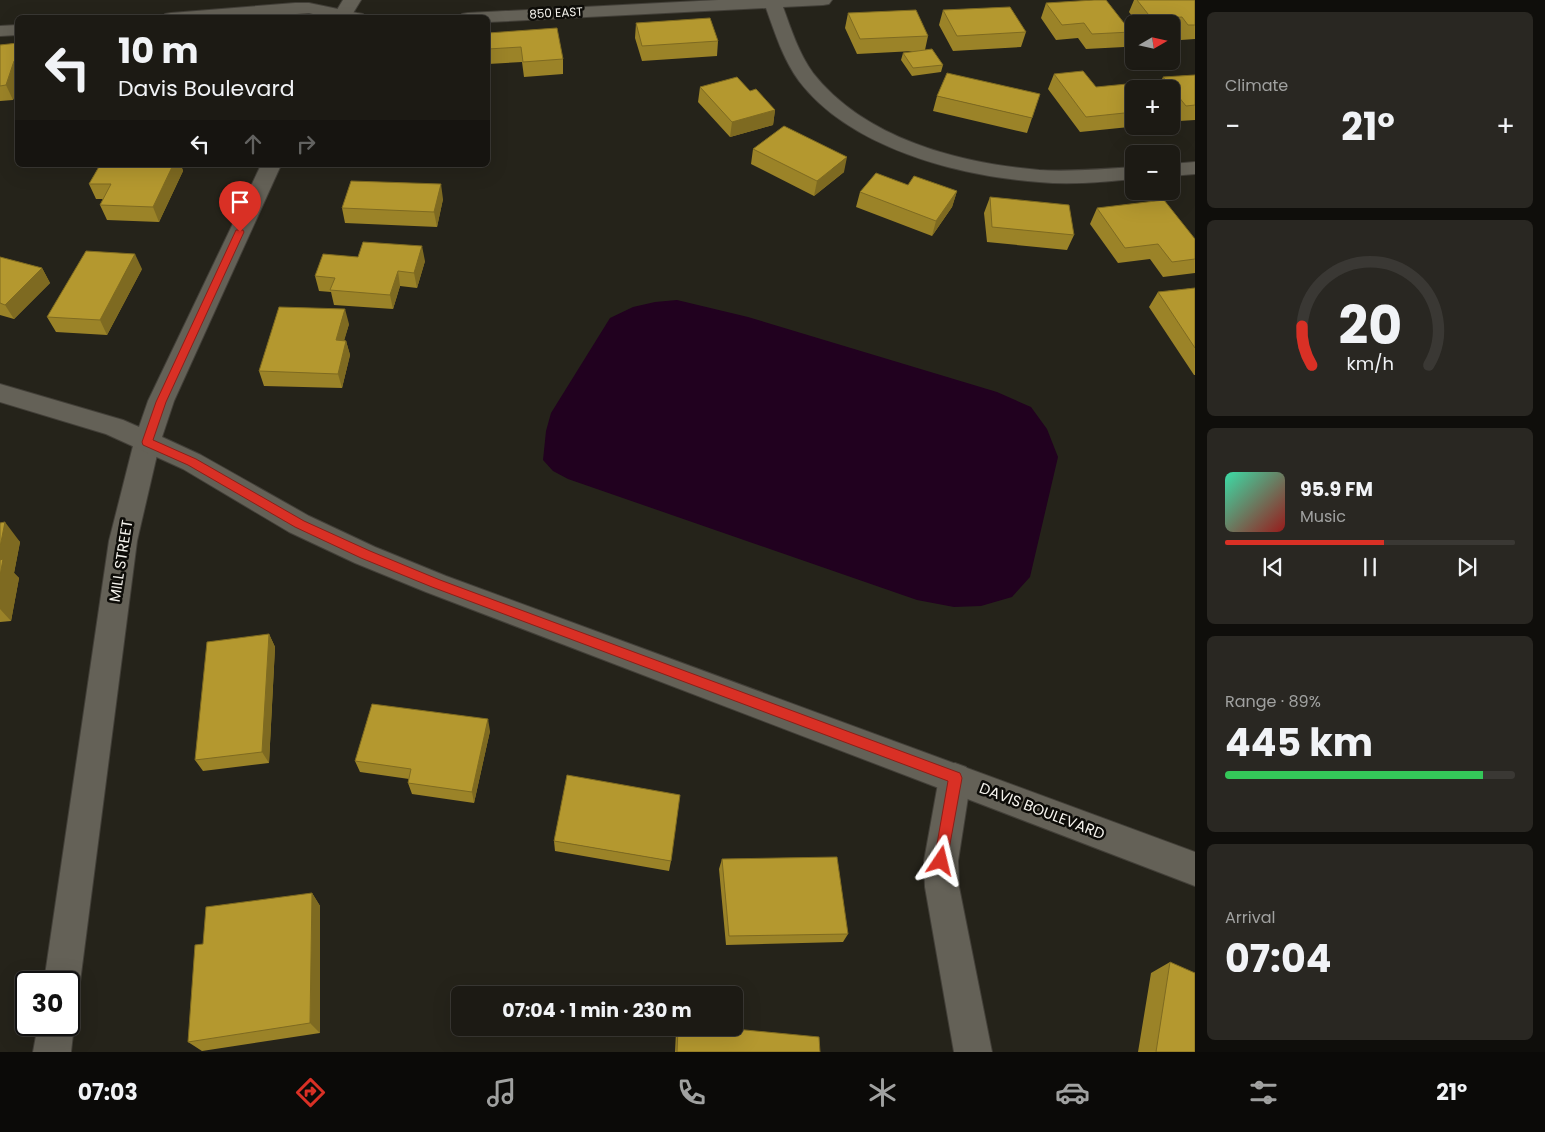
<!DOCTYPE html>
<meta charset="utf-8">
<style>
:root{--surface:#1c1a14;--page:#292722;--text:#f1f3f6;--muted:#a0a1a0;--line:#3a3834;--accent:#d93025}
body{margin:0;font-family:Poppins,sans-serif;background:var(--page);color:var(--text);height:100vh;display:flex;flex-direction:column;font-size:19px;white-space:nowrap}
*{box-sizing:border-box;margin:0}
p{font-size:16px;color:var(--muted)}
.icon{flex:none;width:28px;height:28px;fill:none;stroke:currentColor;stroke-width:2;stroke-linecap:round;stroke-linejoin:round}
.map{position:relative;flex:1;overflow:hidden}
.details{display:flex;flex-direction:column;gap:12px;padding:12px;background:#0f0e0b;width:350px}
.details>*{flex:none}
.hud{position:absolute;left:15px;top:15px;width:475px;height:152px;border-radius:8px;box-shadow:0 5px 20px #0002,0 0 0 1px var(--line);background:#1c1a14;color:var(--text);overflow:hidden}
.needle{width:32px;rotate:81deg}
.controls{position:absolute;left:1125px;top:15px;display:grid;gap:10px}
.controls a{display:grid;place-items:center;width:55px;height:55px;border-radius:8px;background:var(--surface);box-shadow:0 5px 20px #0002,0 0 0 1px var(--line);font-size:25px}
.speed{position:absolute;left:15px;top:971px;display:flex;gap:10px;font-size:25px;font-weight:700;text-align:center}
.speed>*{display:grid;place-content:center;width:65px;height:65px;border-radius:50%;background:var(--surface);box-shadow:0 5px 20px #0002,0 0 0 1px var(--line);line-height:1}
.speed .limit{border:2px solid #111;border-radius:8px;background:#fff;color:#111}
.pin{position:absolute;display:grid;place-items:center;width:42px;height:42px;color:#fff;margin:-51px -21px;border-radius:50% 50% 50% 0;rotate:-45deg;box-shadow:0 0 5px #0007}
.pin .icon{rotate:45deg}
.me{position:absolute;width:55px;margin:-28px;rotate:10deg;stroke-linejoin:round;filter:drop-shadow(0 0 4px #0008)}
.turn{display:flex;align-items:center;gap:18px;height:105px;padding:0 20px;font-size:22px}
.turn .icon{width:65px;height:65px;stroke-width:2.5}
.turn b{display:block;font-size:35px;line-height:42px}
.lanes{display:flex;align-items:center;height:48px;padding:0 20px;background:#0003;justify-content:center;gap:25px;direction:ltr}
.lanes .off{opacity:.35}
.big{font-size:38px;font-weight:700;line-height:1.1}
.details .card{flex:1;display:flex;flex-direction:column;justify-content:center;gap:8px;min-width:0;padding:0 18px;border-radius:8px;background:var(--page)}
.details .dial{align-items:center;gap:0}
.dial svg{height:130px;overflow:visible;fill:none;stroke:var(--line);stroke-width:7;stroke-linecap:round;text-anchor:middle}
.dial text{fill:var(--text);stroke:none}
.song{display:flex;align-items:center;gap:15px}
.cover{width:60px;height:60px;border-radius:8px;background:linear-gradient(135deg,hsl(160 70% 55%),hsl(0 70% 35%))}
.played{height:5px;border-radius:2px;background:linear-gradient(90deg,var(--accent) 55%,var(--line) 55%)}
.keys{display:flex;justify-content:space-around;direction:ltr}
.heat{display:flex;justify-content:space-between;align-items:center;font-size:28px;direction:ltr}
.charge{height:8px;border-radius:4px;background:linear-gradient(90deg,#34c759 89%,var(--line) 0)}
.trip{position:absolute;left:451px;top:986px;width:292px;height:50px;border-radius:8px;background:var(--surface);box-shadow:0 5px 20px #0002,0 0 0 1px var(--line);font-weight:700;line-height:50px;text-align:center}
.tabs{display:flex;height:80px;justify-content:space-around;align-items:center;background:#0b0a08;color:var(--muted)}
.tabs .icon{width:35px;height:35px}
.tabs .active{color:var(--accent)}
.tabs b{font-size:22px;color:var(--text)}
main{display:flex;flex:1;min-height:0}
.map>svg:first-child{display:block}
.water{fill:#21011f}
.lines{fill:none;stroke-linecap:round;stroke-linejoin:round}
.minor-casing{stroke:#423f38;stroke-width:2}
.tertiary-casing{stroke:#423f38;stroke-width:2}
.minor{fill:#646157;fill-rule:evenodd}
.tertiary{fill:#646157;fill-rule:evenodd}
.wall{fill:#9b8328}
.shaded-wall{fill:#7e6a21}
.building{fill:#b4982f;stroke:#7e6a21}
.route{fill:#d93025;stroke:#8d1f18}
.labels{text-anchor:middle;stroke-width:5;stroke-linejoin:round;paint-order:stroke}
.far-street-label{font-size:12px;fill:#f6f4ee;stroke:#0d0c08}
.street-label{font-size:15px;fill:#f6f4ee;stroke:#0d0c08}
</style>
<main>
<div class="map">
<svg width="1195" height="1052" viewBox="0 0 1195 1052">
<rect width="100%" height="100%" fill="#25231a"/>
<!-- water -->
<path class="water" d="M 677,300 L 748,317 L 997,392 L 1031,407 L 1047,429 L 1058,457 L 1030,577 L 1012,597 L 981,606 L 954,607 L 917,600 L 568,479 L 553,471 L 543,460 L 546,431 L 551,413 L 610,318 L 633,307 L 655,302 Z"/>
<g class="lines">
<defs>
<path id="minor" d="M 718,0 L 832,0 L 829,4 L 823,5 L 783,7 C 791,29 799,54 813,73 C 865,139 959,163 1039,170 C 1070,172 1102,169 1134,167 L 1134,179 C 1102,182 1070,185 1039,182 C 958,176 850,148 799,81 C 783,59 775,33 766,8 L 488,22 L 488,18 L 459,18 L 462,14 L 468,13 Z
M 295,3 L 309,3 L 357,13 L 363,14 L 366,18 L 329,18 L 309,13 L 244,18 L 162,18 L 165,14 L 171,13 Z
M 18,25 L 18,35 L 0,36 L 0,26 Z
M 1195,162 L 1195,174 L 1171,176 L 1171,164 Z
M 147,432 L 156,435 L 160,442 L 137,541 L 80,982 L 75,995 L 69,997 L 69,982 L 44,982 L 109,541 L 134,442 L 138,435 Z
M 955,763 L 966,767 L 971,778 L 958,861 L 959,887 L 992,1052 L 954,1052 L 925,887 L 924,861 L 939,778 L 944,767 Z
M 69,1012 L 74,1025 L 71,1052 L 33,1052 L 38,1025 L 69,1025 Z"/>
<path id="tertiary" d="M 343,0 L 361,0 L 350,18 L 332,18 Z
M 261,165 L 281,165 L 174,401 L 162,437 L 201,455 L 309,516 L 375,547 L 446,576 L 1195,852 L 1195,886 L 426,592 L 355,563 L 289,532 L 183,469 L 106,434 L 0,402 L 0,384 L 123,420 L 139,427 L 148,401 Z"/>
</defs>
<!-- minor casing -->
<use href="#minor" class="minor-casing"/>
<!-- tertiary casing -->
<use href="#tertiary" class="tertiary-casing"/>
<!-- minor -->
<use href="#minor" class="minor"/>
<!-- tertiary -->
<use href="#tertiary" class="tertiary"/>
</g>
<!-- wall -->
<path class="wall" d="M 1134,0 L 1195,0 L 1195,39 L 1181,40 L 1175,32 L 1171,32 L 1171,24 L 1138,24 L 1129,12 Z
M 1046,3 L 1131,32 L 1124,47 L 1086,49 L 1078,38 L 1056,40 L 1041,18 Z
M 943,10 L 1026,32 L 1021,47 L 953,51 L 939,25 Z
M 848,13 L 928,36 L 925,50 L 943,65 L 941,72 L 912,76 L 901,60 L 903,53 L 914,51 L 857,54 L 845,28 Z
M 636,23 L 718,41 L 717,56 L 642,61 L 635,38 Z
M 488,33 L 563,59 L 563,74 L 524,77 L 522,62 L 488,64 Z
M 18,43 L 18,87 L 13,100 L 0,101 L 0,45 Z
M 1054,74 L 1096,87 L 1134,89 L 1134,126 L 1139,126 L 1080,132 L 1048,89 Z
M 1195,75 L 1195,120 L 1179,121 L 1171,112 L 1171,89 L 1157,89 L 1163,77 Z
M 700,87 L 750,91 L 775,110 L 773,125 L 730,137 L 698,102 Z
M 937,96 L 1032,118 L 1027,133 L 933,111 Z
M 753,149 L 844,172 L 814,196 L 751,164 Z
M 100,165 L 181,165 L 183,171 L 159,222 L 107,220 L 100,205 L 103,199 L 96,199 L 89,184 Z
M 908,185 L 957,191 L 952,207 L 932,236 L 856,207 L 860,192 Z
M 990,197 L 1074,235 L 1067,250 L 987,242 L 984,213 Z
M 443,199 L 437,227 L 345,223 L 342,208 Z
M 1097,208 L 1195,239 L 1195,273 L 1163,277 L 1150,259 L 1118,263 L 1090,224 Z
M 0,257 L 42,268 L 50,283 L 14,319 L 0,315 Z
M 425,261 L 417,288 L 400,286 L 393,309 L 334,305 L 331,292 L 319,291 L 315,276 Z
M 142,269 L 107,335 L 56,332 L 47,317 Z
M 1195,288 L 1195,375 L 1194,375 L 1149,307 L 1158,292 Z
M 349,324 L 344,340 L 346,341 L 350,355 L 342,388 L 264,386 L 259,371 Z
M 0,523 L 20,542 L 14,573 L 19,578 L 11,621 L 0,622 Z
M 269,634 L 275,647 L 269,763 L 203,771 L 195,760 Z
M 490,731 L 474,803 L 412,794 L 408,783 L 409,779 L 360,772 L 355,761 Z
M 554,841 L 671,861 L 669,871 L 555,851 Z
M 722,859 L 848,934 L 843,942 L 726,945 L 719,869 Z
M 312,893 L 320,906 L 320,1033 L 202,1051 L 188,1042 L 203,944 Z
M 1170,962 L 1195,1052 L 1138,1052 L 1151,973 Z
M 677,1028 L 724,1028 L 820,1052 L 675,1052 L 676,1032 Z"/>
<!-- shaded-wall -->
<path class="shaded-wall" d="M 14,61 L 18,68 L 18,87 L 13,100 L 6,85 Z
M 775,110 L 773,125 L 730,137 L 732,122 Z
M 847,157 L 844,172 L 814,196 L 817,181 Z
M 173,165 L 181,165 L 183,171 L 159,222 L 153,207 Z
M 441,184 L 443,199 L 437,227 L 434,212 Z
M 957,191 L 952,207 L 932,236 L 936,221 Z
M 422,246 L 425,261 L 417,288 L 414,273 Z
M 135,254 L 142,269 L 107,335 L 100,320 Z
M 42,268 L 50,283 L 14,319 L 5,305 Z
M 398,271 L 400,286 L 393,309 L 390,295 Z
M 345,309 L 349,324 L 340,355 L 336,340 Z
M 346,341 L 350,355 L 342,388 L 338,374 Z
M 5,522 L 20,542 L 14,573 L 19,578 L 11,621 L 0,609 L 0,547 Z
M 269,634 L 275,647 L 269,763 L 262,752 Z
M 488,719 L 490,731 L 474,803 L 472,792 Z
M 312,893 L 320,906 L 320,1033 L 310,1023 Z"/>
<!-- building -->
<path class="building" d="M 1094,0 L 1106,0 L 1131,32 L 1092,34 L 1084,23 L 1062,25 L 1046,3 Z
M 1137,0 L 1195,0 L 1195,25 L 1188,25 L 1182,17 L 1152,19 Z
M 1010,7 L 1026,32 L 957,36 L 943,10 Z
M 916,10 L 928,36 L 860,39 L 848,13 Z
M 710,18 L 718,41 L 642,46 L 636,23 Z
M 557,28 L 563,59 L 523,62 L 521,47 L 488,49 L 488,33 Z
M 18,43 L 18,60 L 14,61 L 6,85 L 0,86 L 0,45 Z
M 932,49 L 943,65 L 913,68 L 903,53 Z
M 1083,71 L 1096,87 L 1148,82 L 1154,89 L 1134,89 L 1134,112 L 1086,117 L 1054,74 Z
M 947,73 L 1040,94 L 1032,118 L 937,96 Z
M 1195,75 L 1195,105 L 1186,106 L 1163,77 Z
M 737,77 L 750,91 L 756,89 L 775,110 L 732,122 L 700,87 Z
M 784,126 L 847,157 L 817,181 L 753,149 Z
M 100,165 L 173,165 L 153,207 L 100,205 L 111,184 L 89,184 Z
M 876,173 L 908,185 L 914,176 L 957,191 L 936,221 L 860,192 Z
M 351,181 L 441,184 L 434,212 L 342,208 Z
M 990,197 L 1069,205 L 1074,235 L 992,227 Z
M 1164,200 L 1195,239 L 1195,259 L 1172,262 L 1158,244 L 1125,248 L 1097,208 Z
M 363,242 L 422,246 L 414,273 L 398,271 L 390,295 L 330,290 L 335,278 L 315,276 L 323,254 L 358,257 Z
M 86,251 L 135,254 L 100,320 L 47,317 Z
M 0,257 L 42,268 L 5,305 L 0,303 Z
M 1195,288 L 1195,348 L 1158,292 Z
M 279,307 L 345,309 L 336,340 L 346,341 L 338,374 L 259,371 Z
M 5,522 L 0,547 L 0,523 Z
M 3,559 L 0,576 L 0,560 Z
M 269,634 L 262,752 L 195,760 L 207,642 Z
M 372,704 L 488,719 L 472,792 L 408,783 L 411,769 L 355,761 Z
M 567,775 L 680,795 L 671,861 L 554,841 Z
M 837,857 L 848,934 L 729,936 L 722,859 Z
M 312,893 L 310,1023 L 188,1042 L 195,945 L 203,944 L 206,907 Z
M 1170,962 L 1195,973 L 1195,1052 L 1156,1052 Z
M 678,1028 L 724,1028 L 819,1037 L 820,1052 L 677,1052 Z"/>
<!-- route -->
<path class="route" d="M 236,230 L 243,230 L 244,232 L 166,402 L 153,440 L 196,459 L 304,521 L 370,551 L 440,580 L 960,773 L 962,778 L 946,866 L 941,868 L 936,866 L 934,861 L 948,781 L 432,587 L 361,558 L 295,527 L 188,465 L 143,445 L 142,442 L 156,402 Z"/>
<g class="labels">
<!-- far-street labels -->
<g class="far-street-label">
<text transform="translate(556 13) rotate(-3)" y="4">850 EAST</text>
</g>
<!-- street labels -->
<g class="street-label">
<text transform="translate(121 561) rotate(-81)" y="5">MILL STREET</text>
<text transform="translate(1042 811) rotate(21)" y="5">DAVIS BOULEVARD</text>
</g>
</g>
</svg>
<div class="controls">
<a><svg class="needle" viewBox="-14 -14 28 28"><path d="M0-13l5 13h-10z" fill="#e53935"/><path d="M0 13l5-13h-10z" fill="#a0a1a0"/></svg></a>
<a>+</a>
<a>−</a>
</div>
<div class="speed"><div class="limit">30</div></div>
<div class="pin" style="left:240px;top:232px;background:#d93025"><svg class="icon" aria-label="arrive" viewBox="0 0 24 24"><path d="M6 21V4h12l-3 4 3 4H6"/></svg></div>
<svg class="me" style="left:941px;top:861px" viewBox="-20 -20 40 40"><path d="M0-17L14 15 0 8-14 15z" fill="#d93025" stroke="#fff" stroke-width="4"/></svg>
<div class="trip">07:04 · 1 min · 230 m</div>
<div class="hud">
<div class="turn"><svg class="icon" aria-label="left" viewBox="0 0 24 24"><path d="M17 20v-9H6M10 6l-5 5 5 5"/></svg><div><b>10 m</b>Davis Boulevard</div></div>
<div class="lanes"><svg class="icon" aria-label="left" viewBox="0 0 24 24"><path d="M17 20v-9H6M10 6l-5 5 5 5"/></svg><svg class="icon off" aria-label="ahead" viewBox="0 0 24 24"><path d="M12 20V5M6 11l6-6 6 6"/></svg><svg class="icon off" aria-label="right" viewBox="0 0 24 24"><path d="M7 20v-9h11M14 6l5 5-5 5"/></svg></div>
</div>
</div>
<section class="details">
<div class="card"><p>Climate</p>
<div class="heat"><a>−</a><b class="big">21°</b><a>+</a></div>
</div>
<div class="card dial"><svg viewBox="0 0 100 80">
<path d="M14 69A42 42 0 1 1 86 69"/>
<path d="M14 69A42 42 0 0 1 8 45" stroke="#d93025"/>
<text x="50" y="56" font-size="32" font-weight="700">20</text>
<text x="50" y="72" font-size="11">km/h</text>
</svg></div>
<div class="card">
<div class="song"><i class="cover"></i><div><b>95.9 FM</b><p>Music</p></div></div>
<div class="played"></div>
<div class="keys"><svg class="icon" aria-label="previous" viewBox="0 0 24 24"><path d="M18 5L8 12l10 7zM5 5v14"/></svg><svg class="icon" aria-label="pause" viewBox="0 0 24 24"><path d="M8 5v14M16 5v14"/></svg><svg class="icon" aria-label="next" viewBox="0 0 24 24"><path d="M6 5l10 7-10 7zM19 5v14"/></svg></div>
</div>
<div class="card"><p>Range · 89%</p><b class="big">445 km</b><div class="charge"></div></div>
<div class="card"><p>Arrival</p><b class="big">07:04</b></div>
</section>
</main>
<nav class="tabs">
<b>07:03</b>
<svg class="icon active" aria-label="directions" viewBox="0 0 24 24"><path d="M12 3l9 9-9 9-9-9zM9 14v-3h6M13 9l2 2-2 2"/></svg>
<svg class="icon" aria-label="music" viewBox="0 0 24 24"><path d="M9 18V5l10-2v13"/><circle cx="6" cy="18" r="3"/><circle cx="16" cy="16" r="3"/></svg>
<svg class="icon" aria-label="phone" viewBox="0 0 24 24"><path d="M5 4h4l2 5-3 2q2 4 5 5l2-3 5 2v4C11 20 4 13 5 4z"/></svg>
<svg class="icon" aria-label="climate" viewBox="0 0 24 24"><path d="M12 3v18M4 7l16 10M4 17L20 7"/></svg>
<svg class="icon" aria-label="car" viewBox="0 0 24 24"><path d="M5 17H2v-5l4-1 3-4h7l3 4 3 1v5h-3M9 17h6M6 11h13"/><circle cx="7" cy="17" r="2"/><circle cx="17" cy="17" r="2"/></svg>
<svg class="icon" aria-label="filters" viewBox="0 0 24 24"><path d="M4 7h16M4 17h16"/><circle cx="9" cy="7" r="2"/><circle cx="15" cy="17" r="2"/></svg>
<b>21°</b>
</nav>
